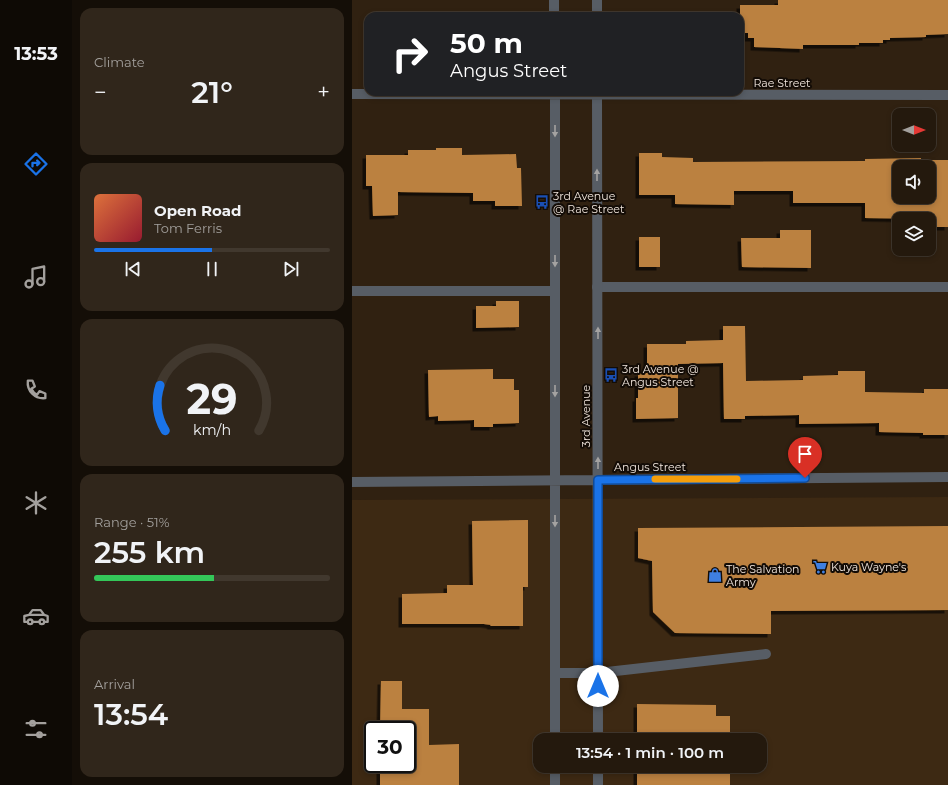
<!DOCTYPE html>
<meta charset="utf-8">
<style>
:root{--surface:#24190d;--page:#30261b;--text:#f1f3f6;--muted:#a3a09d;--line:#41382e;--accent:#1a73e8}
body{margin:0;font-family:Montserrat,sans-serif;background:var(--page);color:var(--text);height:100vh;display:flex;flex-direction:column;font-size:15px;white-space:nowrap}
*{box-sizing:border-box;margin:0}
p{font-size:13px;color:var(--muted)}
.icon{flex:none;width:22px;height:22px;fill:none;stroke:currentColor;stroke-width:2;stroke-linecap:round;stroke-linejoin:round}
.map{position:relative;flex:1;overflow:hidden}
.sheet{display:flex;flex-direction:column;gap:8px;padding:8px;background:#140e07;width:280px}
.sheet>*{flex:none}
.banner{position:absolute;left:12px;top:12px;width:380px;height:84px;border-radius:12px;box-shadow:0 2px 6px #0003,0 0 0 1px var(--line);background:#202124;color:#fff;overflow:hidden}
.needle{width:26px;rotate:90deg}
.fabs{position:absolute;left:540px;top:108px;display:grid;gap:8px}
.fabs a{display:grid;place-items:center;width:44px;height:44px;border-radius:8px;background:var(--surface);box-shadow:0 2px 6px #0003,0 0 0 1px var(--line);font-size:20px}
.speed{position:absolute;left:12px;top:721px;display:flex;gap:8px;font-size:20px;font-weight:700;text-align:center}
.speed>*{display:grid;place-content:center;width:52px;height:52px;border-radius:50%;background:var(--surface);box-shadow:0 2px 6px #0003,0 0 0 1px var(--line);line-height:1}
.speed .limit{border:2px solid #111;border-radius:6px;background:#fff;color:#111}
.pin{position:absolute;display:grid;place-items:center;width:34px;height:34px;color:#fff;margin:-41px -17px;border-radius:50% 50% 50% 0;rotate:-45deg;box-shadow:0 0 4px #0007}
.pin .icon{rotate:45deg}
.me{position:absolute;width:44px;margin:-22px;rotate:0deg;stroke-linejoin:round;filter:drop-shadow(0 0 3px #0008)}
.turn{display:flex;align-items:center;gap:14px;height:84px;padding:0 20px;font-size:18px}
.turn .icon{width:52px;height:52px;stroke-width:2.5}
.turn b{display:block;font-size:28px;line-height:34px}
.big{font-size:30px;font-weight:600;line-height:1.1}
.sheet .widget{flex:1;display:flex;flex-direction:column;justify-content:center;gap:6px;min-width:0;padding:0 14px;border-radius:12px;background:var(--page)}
.sheet .dial{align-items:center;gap:0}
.dial svg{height:104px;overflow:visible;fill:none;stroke:var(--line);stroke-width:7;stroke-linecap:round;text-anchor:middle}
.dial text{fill:var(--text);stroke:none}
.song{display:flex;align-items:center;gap:12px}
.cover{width:48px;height:48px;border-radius:6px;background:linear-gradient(135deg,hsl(20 70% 55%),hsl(350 70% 35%))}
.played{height:4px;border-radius:2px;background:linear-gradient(90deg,var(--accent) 50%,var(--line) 50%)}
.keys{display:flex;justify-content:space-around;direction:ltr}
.heat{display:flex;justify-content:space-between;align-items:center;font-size:22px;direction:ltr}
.charge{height:6px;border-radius:3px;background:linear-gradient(90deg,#34c759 51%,var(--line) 0)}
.trip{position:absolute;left:181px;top:733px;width:234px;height:40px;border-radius:12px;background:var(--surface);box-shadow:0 2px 6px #0003,0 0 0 1px var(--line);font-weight:600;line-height:40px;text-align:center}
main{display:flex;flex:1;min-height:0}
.tab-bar{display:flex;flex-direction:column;width:72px;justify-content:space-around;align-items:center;background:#0e0a05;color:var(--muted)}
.tab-bar .icon{width:28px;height:28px}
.tab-bar .active{color:var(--accent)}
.tab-bar b{font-size:18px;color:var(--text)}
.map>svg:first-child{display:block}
.built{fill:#3d2913;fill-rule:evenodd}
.building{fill:#bb8140;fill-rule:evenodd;filter:url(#shadow)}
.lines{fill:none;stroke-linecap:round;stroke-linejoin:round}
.lane{stroke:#575d65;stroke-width:10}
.street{stroke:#575d65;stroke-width:10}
.oneway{fill:#a4a2a1}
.route-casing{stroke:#114b97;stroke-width:10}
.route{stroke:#1a73e8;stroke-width:7}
.slow{stroke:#f59e0b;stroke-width:7}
.labels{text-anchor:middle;stroke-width:4;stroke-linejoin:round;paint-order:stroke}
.street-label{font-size:11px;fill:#f1e6dd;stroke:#130c06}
.poi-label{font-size:11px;fill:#f1e6dd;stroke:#130c06;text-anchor:start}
</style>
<main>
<nav class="tab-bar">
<b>13:53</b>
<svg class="icon active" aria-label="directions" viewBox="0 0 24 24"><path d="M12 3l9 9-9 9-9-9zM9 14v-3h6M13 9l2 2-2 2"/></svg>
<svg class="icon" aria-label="music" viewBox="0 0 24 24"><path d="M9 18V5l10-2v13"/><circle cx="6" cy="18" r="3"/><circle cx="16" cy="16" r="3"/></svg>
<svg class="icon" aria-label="phone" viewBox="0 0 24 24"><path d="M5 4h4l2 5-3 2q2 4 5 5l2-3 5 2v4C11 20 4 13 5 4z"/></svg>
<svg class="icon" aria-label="climate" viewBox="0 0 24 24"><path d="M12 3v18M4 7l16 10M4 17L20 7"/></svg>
<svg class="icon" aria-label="car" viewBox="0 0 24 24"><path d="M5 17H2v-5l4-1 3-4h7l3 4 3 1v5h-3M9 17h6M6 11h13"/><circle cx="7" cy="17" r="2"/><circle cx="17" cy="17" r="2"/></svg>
<svg class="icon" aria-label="filters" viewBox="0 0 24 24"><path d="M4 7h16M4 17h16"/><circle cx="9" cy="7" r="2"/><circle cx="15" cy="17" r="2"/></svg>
</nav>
<section class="sheet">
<div class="widget"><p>Climate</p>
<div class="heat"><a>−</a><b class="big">21°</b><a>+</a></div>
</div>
<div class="widget">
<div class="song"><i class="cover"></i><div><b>Open Road</b><p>Tom Ferris</p></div></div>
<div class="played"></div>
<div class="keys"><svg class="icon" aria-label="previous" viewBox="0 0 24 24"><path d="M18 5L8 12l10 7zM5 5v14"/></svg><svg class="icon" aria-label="pause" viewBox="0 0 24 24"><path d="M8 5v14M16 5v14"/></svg><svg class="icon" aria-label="next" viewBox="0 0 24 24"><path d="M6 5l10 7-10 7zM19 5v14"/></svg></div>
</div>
<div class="widget dial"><svg viewBox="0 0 100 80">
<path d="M14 69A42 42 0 1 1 86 69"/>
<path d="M14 69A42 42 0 0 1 10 34" stroke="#1a73e8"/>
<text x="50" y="56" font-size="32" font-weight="700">29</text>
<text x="50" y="72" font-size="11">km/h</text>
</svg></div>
<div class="widget"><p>Range · 51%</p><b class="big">255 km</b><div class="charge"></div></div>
<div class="widget"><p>Arrival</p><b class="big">13:54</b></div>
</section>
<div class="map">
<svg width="596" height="785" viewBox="0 0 596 785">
<defs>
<filter id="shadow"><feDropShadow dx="-3.5" dy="3.5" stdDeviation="0" flood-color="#0009"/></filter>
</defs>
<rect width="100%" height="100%" fill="#302111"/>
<!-- built -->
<path class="built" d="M 596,497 L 596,785 L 0,785 L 0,500 ZM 21,730 L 55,730 L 55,764 L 21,764 ZM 188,740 L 408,740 L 408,766 L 188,766 Z"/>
<!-- building -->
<path class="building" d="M 426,0 L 596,0 L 596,34 L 574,35 L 574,37 L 538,38 L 538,40 L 531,40 L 531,43 L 507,43 L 507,45 L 451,45 L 451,49 L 402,47 L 402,38 L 396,38 L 396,33 L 388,33 L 388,5 L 426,5 Z
M 84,148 L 110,148 L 110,155 L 164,154 L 165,168 L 169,168 L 170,206 L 143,206 L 143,201 L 121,201 L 121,193 L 46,192 L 46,215 L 21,216 L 20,186 L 14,186 L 14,155 L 56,155 L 56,150 L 84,150 Z
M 287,153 L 310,153 L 310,157 L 341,158 L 341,162 L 513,161 L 513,159 L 569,158 L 569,160 L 596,160 L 596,227 L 577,227 L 577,219 L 513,218 L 513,203 L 441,203 L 441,191 L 382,191 L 382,205 L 323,204 L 323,195 L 287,195 ZM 547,167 L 577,167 L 577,197 L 547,197 Z
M 428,230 L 459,230 L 459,268 L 390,267 L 389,238 L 428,238 Z
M 287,237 L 308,237 L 308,267 L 287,267 Z
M 144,301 L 167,301 L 167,327 L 124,328 L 124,306 L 144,306 Z
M 371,326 L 393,326 L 394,381 L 451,380 L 451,376 L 486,375 L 486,371 L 513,371 L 513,392 L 572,393 L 572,389 L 596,389 L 596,435 L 571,435 L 571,433 L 527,432 L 527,423 L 447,424 L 447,415 L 393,416 L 393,419 L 372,419 L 371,363 L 326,364 L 326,418 L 284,419 L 284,398 L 286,398 L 286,373 L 295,373 L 295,344 L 334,344 L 334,341 L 371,340 Z
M 141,369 L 141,379 L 162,379 L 162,390 L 167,390 L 167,423 L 141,424 L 141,427 L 122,427 L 122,420 L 86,421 L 86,416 L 77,417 L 76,370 Z
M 176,520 L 176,587 L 171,587 L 171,626 L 138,626 L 139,625 L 132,624 L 50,624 L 50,594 L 95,593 L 95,585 L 121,585 L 120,521 Z
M 596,526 L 596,610 L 419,611 L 419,634 L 323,633 L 301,612 L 300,561 L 286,558 L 286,528 Z
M 29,681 L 50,681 L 50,709 L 77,709 L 77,745 L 107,744 L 107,785 L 28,785 L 28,764 L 55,764 L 55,730 L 28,730 Z
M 285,704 L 364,705 L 364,716 L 378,716 L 378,740 L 285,740 Z
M 285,766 L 378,766 L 378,785 L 285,785 Z"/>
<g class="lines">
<!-- lane -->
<path class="lane" d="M 245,287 L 596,287
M 0,291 L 203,291
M 203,673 L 246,673 L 414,654"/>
<!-- street -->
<path class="street" d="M 202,0 L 202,16
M 245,0 L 245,16
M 203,92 L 203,740
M 245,92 L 246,740
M 0,94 L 596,95
M 0,482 L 596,477
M 203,766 L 203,785
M 246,766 L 246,785"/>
</g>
<!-- one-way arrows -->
<defs><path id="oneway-solid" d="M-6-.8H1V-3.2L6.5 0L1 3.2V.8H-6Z"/></defs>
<g class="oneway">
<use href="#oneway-solid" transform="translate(203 131) rotate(90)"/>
<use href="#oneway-solid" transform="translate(245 175) rotate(-90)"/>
<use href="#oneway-solid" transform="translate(203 261) rotate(90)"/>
<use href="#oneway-solid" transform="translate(246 333) rotate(-90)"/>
<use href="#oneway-solid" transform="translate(203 391) rotate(90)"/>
<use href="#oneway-solid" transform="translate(246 463) rotate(-90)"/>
<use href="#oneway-solid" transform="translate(203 521) rotate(90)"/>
</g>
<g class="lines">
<defs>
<path id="route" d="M 246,686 L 246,480 L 453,478"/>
</defs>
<!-- route casing -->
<use href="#route" class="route-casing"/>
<!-- route -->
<use href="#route" class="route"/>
<!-- slow -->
<path class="slow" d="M 303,479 L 385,479"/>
</g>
<!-- icons -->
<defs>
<symbol id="bus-bare" viewBox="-9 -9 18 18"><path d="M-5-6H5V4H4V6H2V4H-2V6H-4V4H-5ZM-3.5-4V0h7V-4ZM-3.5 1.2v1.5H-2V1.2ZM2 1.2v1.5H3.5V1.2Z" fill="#1a4fb4" stroke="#130c06" stroke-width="2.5" paint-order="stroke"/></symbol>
<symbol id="supermarket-bare" viewBox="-9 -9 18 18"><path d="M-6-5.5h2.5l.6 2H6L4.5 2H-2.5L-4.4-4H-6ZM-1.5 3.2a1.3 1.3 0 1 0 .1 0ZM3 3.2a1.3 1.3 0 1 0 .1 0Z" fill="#3f7fe0" stroke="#130c06" stroke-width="2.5" paint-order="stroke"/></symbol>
<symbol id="shop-bare" viewBox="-9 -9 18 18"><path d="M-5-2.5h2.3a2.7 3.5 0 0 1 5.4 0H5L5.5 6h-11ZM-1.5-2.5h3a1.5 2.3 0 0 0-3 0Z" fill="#3f7fe0" stroke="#130c06" stroke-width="2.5" paint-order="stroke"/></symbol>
</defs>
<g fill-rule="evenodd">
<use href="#bus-bare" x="180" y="192" width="20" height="20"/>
<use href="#bus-bare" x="249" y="365" width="20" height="20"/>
<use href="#supermarket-bare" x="458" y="557" width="20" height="20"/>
<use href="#shop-bare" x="353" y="565" width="20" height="20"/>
</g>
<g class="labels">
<!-- street labels -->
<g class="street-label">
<text x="430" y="87">Rae Street</text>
<text transform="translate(234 416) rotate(-90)" y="4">3rd Avenue</text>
<text x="298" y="471">Angus Street</text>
</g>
<!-- poi labels -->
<g class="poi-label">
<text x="201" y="200">3rd Avenue<tspan x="201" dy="13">@ Rae Street</tspan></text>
<text x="270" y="373">3rd Avenue @<tspan x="270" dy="13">Angus Street</tspan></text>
<text x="479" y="571">Kuya Wayne's</text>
<text x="374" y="573">The Salvation<tspan x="374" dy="13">Army</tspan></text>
</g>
</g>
</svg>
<div class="fabs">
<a><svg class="needle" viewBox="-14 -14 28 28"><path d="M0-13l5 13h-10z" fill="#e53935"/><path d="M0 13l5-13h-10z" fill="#a3a09d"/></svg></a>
<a><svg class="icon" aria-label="sound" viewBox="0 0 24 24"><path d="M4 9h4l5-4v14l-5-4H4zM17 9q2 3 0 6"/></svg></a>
<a><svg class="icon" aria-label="layers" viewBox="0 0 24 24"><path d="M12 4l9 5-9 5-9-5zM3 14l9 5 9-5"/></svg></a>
</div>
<div class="speed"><div class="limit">30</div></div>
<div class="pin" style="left:453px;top:478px;background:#d93025"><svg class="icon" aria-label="arrive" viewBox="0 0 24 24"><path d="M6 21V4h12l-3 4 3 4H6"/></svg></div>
<svg class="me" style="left:246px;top:686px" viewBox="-20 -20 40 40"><circle r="19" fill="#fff"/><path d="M0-13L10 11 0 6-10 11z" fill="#1a73e8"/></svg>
<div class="trip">13:54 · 1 min · 100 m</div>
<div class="banner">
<div class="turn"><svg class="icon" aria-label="right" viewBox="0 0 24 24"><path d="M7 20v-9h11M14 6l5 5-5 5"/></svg><div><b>50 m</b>Angus Street</div></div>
</div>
</div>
</main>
